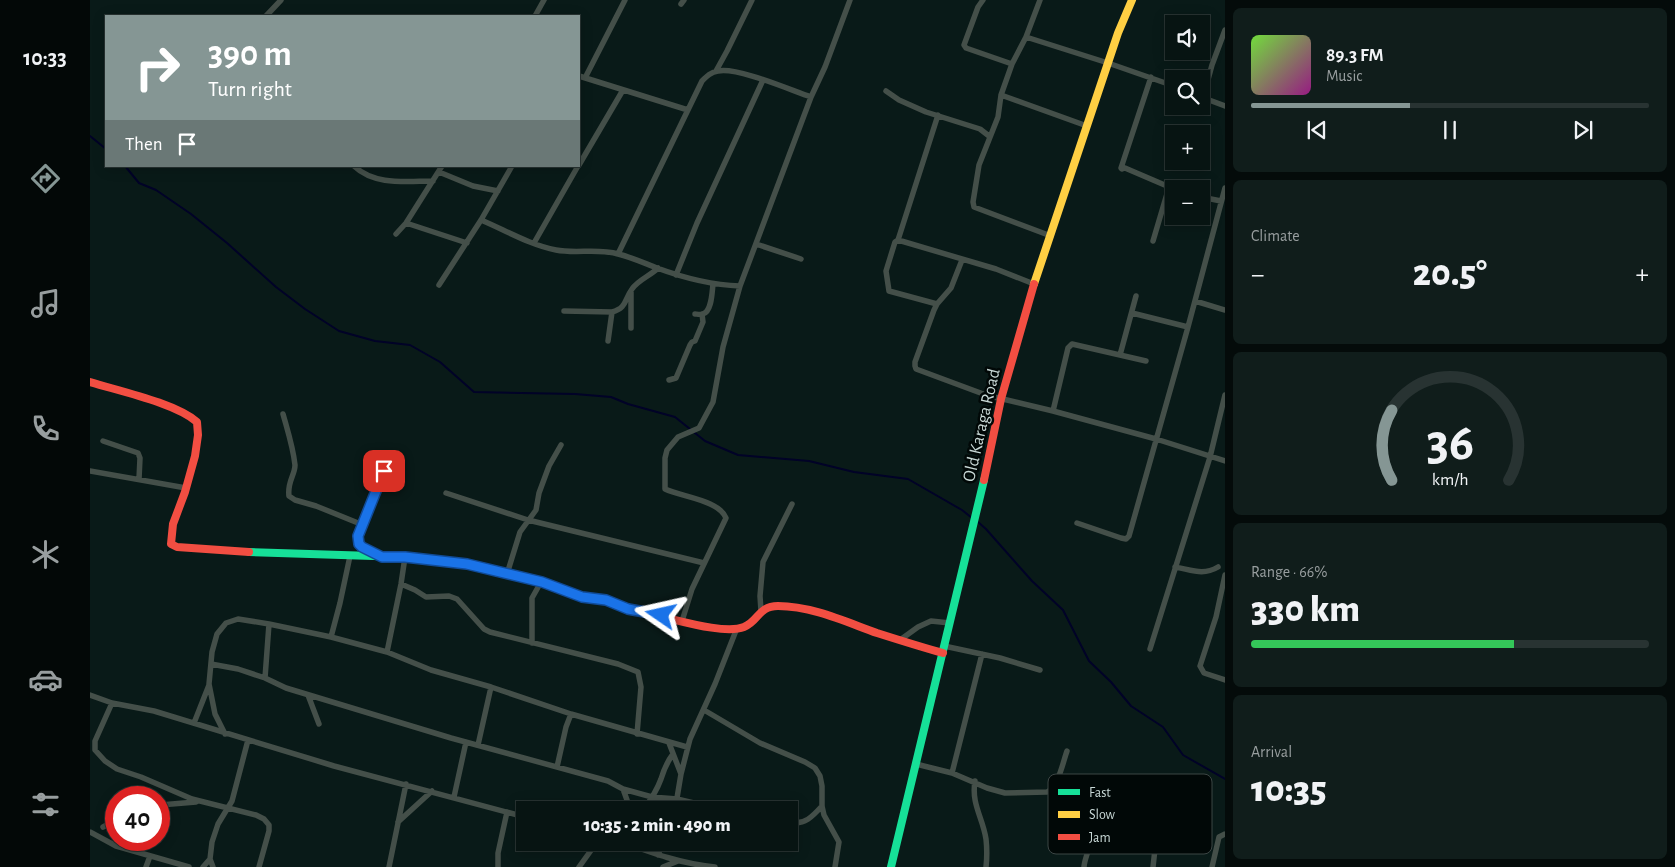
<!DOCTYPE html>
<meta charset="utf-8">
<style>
:root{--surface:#071412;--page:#101d1b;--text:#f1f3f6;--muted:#989e9f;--line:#283332;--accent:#859694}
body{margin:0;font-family:"Alegreya Sans",sans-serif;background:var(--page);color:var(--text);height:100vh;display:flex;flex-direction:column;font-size:19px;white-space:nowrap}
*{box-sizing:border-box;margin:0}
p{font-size:16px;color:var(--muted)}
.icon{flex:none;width:28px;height:28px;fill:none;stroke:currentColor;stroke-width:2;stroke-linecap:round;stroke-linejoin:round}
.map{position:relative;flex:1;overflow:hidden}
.sheet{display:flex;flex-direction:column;gap:8px;padding:8px;background:#040b0a;width:450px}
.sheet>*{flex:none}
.guide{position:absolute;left:15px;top:15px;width:475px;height:152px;border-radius:0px;box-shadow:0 2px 12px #0003,0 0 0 1px var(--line);background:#859694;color:#fff;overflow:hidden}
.fabs{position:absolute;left:1075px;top:15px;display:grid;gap:10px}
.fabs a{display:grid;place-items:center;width:45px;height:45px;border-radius:0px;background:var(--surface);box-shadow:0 2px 12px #0003,0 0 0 1px var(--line);font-size:25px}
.speed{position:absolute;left:15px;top:786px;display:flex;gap:10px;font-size:25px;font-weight:700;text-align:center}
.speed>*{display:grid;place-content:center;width:65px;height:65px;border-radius:50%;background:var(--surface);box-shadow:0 2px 12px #0003,0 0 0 1px var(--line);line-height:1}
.speed .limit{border:8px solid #d22;background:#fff;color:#111}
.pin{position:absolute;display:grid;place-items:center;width:42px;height:42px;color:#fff;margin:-21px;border-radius:10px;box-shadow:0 2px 8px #0006}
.me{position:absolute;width:55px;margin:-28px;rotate:281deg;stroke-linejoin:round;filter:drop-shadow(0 0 4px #0008)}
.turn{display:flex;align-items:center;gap:18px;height:105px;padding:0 20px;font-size:22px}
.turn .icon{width:65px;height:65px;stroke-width:2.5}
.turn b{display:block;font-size:35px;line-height:42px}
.then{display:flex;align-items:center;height:48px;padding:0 20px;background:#0003;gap:10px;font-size:19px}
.big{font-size:38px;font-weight:800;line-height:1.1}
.sheet .tile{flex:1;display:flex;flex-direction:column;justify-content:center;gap:8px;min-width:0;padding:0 18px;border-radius:8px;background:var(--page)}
.sheet .dial{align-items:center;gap:0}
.dial svg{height:130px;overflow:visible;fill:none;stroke:var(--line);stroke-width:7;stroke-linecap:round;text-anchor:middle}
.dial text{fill:var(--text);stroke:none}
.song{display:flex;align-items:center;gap:15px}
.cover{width:60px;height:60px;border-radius:8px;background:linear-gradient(135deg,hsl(100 70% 55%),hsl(310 70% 35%))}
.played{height:5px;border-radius:2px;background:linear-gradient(90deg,var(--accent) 40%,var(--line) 40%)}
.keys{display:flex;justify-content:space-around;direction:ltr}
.heat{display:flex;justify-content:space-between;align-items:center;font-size:28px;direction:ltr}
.charge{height:8px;border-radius:4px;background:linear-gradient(90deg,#34c759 66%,var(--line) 0)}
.trip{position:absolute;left:426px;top:801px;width:282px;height:50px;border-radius:0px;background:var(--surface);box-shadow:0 2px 12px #0003,0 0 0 1px var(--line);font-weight:800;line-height:50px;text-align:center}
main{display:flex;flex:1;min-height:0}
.tab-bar{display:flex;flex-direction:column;width:90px;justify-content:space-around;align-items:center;background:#030807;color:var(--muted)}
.tab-bar .icon{width:35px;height:35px}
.tab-bar .on{color:var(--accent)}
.tab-bar b{font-size:22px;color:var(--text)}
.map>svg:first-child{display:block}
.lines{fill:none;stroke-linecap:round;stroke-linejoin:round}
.stream{stroke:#010227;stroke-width:2}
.street{stroke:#444f49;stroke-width:5.5}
.fast{stroke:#16e098;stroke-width:8}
.slow{stroke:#ffcf43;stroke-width:8}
.jam{stroke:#f24e42;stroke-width:8}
.route-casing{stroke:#114b97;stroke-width:12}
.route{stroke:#1a73e8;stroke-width:9}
.labels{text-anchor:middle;stroke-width:5;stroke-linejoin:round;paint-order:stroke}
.street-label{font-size:18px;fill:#c8d8d6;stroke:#010807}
.key{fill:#010807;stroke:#3d4645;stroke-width:1}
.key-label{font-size:14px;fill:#c8d8d6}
</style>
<main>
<nav class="tab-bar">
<b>10:33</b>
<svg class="icon on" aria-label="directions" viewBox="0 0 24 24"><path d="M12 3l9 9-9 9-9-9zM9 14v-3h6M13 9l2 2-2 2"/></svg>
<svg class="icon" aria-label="music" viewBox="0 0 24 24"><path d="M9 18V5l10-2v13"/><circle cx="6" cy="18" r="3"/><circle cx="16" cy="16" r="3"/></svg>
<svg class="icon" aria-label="phone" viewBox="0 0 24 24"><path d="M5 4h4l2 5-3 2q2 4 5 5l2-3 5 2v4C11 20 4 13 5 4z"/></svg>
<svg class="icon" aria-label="climate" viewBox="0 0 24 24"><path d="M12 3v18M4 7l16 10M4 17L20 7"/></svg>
<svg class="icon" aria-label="car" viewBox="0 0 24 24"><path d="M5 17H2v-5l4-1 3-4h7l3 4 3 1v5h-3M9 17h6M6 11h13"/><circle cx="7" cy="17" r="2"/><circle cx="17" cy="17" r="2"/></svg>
<svg class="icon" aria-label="filters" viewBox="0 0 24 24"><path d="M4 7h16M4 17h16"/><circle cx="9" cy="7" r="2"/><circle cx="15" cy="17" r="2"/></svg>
</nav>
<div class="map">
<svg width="1135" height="867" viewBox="0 0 1135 867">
<rect width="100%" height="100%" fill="#091a18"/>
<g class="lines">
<!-- stream -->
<path class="stream" d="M 0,136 L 16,149
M 35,166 L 49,183 L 66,190 L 101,214 L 137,243 L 186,287 L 215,309 L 249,331 L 285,341 L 320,345 L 350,362 L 384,392 L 485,394 L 521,397 L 538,404 L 585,417 L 615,441 L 648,455 L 719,461 L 764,472 L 818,479 L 872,510 L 882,518
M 888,522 L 896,529 L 942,581 L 973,610 L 999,661 L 1021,682 L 1041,706 L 1073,727 L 1093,755 L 1135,779"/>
<!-- street -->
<path class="street" d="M 893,0 L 888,7 L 874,45 L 876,48 L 922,64
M 950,0 L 936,37 L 1018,63 L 1084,86
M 591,4 L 594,0
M 176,16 L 191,0
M 445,16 L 454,0
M 936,37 L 922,64 L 911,95 L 908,117 L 889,165 L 883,202 L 884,207 L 961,236
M 626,71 L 637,51 L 662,0
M 489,76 L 598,110
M 1061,77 L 1031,168 L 1032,169 L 1035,168 L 1084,189
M 495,78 L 535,0
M 796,91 L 809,100 L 836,112 L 890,129 L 899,136
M 911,95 L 997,126
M 1111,97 L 1135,106
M 1113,98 L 1122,65 L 1135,30
M 489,165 L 533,90
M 264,166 C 285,186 317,181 343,181
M 349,172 L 383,186 L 408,191
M 1111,197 L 1131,201
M 391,220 C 415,230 440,245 466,250 C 486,254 508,248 528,254 C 541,257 554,263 567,268 C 594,278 621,285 650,286 L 721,97 L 735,67 L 760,0
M 316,223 L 377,243
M 306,234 L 316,223 L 352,166
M 808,240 L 848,115
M 1063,241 L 1079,187
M 444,243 L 488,166
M 666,244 L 711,259
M 528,254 L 612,81 C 617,76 621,72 628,71 C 648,67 700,90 721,97
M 872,260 L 861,288 L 847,304 L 844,310 L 825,362 L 825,366 L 826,369 L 896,395 L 963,411 L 1066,439 L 1135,461
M 586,275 L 607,223 L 673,80
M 349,285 L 391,220 L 422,166
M 1105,301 L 1135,310
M 847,304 L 799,291 L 796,271 L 805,242 L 808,240 L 906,269 L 944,284
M 474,311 L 522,312
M 1042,313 L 1098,327
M 605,314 C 606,314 612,315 613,314 C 622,311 622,292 623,284
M 541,328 L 541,292
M 518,341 L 522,312 C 537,308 534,300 542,289 C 548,280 560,276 568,268
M 1030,355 L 1046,296
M 579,380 L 586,378 L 600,345 L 602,342 L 605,341 L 613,322 L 612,314
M 963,411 L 978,348 L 982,344 L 1056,361
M 193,414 C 198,432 203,447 205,465 C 205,475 197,482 199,496 L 205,500 L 226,506 L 273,525 C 264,547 271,547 290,556
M 13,441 L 48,453 L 50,458 L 49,479
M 0,471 L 96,488
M 356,493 L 438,520 L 614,563
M 987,523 L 1031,538 L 1036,539 L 1039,536 L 1098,327 L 1135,188
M 273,525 L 294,471
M 1085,567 C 1102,570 1113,576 1128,567
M 417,574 L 430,532 L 446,510 L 449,493 L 459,466 L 471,445
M 1135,575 L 1126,617 L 1110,666 L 1114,673 L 1135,680
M 311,584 L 325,590 L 336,597 L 359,596 L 367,599 L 394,629 L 400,632 L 528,664 L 548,672 L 551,687 L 547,734
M 671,611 L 670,596 L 673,562 L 702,504
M 592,621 L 602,589 L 636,518 C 629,500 592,497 575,489 L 575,458 L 577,450 L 588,437 L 609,428 L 623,402 L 633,347 L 650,286
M 179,624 L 175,678 L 196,688 L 361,738 L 518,781 L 533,789 L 562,797 L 587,799 L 633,810
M 241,637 L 250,603 L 260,556
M 810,640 L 828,627 L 841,621 L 860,623
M 442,643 L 442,598 L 451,582
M 854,646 L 910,658 L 950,670
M 1060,649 L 1120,457 L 1135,395
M 297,652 L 311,584 L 315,557
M 121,664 L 148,669 L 175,678
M 0,695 L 22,703 L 64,711 L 244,766 L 435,817
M 218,695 L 229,724
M 22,703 L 5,741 L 5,750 L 15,761 L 27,769 L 51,777 L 102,799 L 166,815 L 174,819 L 179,825 L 179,831 L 169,867
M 614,710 L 670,743 L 715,762 L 725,768 L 730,776 L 732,786 L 732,806 L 734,815 L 749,842 L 745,867
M 104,723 L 119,685
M 135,734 L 125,714 L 119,684 L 122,652 L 127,634 L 136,623 L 148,619 L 179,624 L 241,637 L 297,652 L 341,670 L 401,687 L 481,714 L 597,747
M 579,743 L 591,774 L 585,810
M 388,745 L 401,687
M 826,764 L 862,773 L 897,788 L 915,793 L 957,792 C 968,788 973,762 977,751
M 467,767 L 476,727 L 481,714
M 862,773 L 892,654
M 591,774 L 600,739 L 625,684 L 647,628
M 885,781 C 881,804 893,818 896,839 C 897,848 897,858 896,867
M 533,789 L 537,800 L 538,810
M 962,790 L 1012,803 C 1016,818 995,849 994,867
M 364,797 L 376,742
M 69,807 L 70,805 L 106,802
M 553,810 C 560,801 567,790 571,779 C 574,769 577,762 583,754
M 659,810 L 671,807 L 679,810
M 308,822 L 342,791
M 700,822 C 714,826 723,816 732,806
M 13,827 L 26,820
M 0,832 L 26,846 L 99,867
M 532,842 C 562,853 592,864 625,867
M 568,855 L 573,842
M 56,867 L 60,856
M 113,867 L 120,859
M 123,867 L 120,859 L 122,842 L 128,824 L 142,801 L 158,740
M 299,867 L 316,784
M 408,867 L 408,853 L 417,812
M 489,867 L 507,842
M 573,867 L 588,861
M 1063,867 L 1065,849
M 1122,867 L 1129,837 L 1135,834"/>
<!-- fast -->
<path class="fast" d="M 159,552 L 315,557 L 363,562
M 801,867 L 894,480"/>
<!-- slow -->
<path class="slow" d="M 944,284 L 1028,33 L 1042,0
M 363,562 L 377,564 L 451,582 L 492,597 L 516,600 L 538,609 L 564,615"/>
<!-- jam -->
<path class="jam" d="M 0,382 C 29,391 85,403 107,422 L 108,435 L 105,456 L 95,492 L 83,524 L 81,544 L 87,547 L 159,552
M 894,480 L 911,399 L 944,284
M 564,615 C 585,619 634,635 654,627 C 669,621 668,606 688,606 C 722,606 756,622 787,633 C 809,640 831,647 853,653"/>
</g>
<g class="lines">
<defs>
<path id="route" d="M 294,471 L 268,536 L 269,544 L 272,547 L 292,557 L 315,557 L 377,564 L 452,582 L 492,597 L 516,600 L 538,609 L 571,615"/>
</defs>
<!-- route casing -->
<use href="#route" class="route-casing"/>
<!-- route -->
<use href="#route" class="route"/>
</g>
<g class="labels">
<!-- street labels -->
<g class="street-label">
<text transform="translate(891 425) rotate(-77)" y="6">Old Karaga Road</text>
</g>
</g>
<!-- legend -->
<rect x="958" y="774" width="164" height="80" rx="8" class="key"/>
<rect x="968" y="789" width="22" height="6" fill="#16e098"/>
<rect x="968" y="811" width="22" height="7" fill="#ffcf43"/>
<rect x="968" y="834" width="22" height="6" fill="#f24e42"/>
<g class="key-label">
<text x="999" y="797">Fast</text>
<text x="999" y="819">Slow</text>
<text x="999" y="842">Jam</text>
</g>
</svg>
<div class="fabs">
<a><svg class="icon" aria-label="sound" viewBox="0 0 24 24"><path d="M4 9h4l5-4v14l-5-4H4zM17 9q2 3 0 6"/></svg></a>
<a><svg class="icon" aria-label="search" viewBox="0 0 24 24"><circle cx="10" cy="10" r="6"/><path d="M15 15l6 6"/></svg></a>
<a>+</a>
<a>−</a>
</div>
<div class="speed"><div class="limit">40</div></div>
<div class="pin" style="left:294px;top:471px;background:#d93025"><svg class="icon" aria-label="arrive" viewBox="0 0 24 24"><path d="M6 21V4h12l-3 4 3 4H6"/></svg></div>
<svg class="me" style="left:571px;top:615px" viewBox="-20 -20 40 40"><path d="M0-17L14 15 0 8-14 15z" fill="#1a73e8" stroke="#fff" stroke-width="4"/></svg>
<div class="trip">10:35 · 2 min · 490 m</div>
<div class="guide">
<div class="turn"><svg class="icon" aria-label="right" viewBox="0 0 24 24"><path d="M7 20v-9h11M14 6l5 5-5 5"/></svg><div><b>390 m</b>Turn right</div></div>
<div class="then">Then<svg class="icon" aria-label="arrive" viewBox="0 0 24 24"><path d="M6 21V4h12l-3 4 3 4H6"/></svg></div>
</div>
</div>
<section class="sheet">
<div class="tile">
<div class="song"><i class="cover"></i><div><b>89.3 FM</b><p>Music</p></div></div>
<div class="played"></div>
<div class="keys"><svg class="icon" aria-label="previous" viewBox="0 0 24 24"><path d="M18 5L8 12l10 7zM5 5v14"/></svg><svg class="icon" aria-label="pause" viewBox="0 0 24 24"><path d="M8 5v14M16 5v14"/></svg><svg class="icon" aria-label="next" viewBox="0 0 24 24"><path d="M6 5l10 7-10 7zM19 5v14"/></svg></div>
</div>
<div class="tile"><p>Climate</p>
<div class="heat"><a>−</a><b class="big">20.5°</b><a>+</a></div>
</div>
<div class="tile dial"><svg viewBox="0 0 100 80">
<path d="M14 69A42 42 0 1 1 86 69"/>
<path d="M14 69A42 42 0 0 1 14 26" stroke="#859694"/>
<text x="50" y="56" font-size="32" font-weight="700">36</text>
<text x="50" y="72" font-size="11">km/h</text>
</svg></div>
<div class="tile"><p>Range · 66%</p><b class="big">330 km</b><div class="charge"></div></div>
<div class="tile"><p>Arrival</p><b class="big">10:35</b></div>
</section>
</main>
